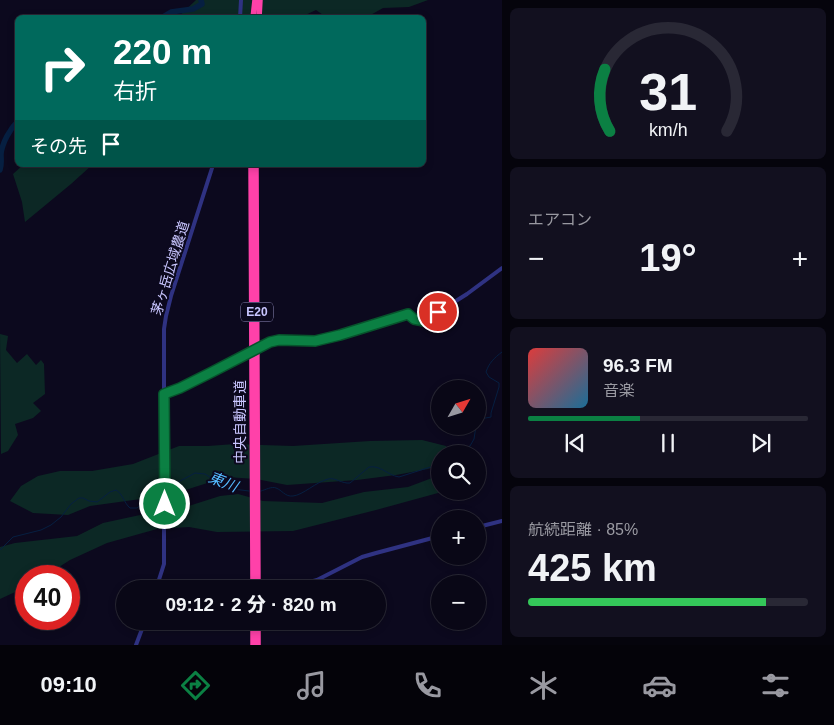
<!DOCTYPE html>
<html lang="ja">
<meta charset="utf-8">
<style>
:root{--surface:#090716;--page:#12101f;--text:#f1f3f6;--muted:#9999a1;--line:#292835;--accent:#0b8043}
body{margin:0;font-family:Arial,"Noto Sans JP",sans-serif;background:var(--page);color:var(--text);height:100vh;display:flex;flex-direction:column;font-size:19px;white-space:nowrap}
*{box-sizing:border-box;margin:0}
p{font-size:16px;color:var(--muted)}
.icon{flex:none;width:28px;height:28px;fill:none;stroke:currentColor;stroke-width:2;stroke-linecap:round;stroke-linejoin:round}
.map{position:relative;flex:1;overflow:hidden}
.side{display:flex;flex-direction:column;gap:8px;padding:8px;background:#05040c;width:332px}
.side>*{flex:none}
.guide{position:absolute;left:15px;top:15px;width:411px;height:152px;border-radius:8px;box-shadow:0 2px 8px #0003,0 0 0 1px var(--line);background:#00695c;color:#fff;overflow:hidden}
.needle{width:32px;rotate:51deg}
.tools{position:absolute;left:431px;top:380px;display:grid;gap:10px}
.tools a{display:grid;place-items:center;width:55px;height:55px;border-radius:50%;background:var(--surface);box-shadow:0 2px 8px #0003,0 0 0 1px var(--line);font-size:25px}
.speed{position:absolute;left:15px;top:565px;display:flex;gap:10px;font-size:25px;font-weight:700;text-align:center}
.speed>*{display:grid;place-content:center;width:65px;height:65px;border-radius:50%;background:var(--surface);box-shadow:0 2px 8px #0003,0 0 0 1px var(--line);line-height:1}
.speed .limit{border:8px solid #d22;background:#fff;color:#111}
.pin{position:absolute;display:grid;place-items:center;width:42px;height:42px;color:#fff;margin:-21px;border:2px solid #fff;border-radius:50%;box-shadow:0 1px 5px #0007}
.me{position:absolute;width:55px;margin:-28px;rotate:0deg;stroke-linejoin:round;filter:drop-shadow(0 0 4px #0008)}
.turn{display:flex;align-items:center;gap:18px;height:105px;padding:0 15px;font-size:22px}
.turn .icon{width:65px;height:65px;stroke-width:2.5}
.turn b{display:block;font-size:35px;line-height:42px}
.then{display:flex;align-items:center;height:48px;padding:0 15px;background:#0003;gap:10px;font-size:19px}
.big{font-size:38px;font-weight:800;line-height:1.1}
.side .tile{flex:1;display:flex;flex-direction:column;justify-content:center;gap:8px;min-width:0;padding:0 18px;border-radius:8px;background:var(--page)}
.side .dial{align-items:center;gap:0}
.dial svg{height:130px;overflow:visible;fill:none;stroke:var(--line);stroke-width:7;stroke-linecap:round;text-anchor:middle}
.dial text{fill:var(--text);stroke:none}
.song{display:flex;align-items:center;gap:15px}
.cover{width:60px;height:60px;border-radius:8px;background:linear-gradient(135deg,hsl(0 70% 55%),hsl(200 70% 35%))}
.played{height:5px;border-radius:2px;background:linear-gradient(90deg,var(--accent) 40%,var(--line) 40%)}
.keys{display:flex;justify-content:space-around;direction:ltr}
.heat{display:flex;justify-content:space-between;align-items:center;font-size:28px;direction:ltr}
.charge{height:8px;border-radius:4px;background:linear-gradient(90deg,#34c759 85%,var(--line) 0)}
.trip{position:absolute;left:116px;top:580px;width:270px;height:50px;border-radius:25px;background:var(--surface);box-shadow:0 2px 8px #0003,0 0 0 1px var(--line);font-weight:800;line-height:50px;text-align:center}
.tab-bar{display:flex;height:80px;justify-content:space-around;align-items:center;background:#040309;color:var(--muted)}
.tab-bar .icon{width:35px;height:35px}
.tab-bar .active{color:var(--accent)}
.tab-bar b{font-size:22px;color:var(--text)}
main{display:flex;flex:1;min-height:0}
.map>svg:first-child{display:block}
.green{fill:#0c2825}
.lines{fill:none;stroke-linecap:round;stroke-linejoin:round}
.stream{stroke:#061f41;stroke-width:1}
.river{stroke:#061f41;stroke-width:5.5}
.minor{stroke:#2f3282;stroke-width:4}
.highway{stroke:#ff41a9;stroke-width:5.5}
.minor-bridge{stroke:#2f3282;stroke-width:4}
.route-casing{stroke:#07532c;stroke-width:12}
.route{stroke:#0b8043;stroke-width:9}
.labels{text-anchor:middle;stroke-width:4;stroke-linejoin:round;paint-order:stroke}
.shield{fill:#0c091e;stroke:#908dbc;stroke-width:1}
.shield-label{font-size:12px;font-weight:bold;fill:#c9c6ff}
.street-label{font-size:14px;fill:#c9c6ff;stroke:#0c091e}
.water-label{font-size:15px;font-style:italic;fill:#54bbff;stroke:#0c091e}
</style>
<main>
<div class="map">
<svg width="502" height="645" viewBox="0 0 502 645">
<rect width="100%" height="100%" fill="#0c091e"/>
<!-- green -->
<path class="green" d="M 196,0 L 428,0 L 409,7 L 383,8 L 367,17 L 326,17 L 316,10 L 301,17 L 177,18 Z
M 23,165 L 92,165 L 71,184 L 25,222 L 22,202 L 13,174 Z
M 0,334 L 8,336 L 6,350 L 17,363 L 27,354 L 36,365 L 41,360 L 44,364 L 45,394 L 33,403 L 41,411 L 33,418 L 15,424 L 18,435 L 8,451 L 1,454 Z
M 422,440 L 446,446 L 451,452 L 450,454 L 440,454 L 440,465 L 428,469 L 396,475 L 357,480 L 287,485 L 256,479 L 226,477 L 170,495 L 90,506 L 68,515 L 33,513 L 10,501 L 21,486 L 38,476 L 60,471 L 92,471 L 133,464 L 179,446 L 208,446 L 235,444 L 293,446 L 370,441 Z
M 440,475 L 440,491 L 441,491 L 438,493 L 376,510 L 293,531 L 217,532 L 189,527 L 157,529 L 107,543 L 70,560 L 45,576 L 26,576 L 26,587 L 0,599 L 0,547 L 15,543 L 77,536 L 103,523 L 140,515 L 173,511 L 220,496 L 238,494 L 263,501 L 322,503 L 364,492 L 408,487 Z"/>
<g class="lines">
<!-- stream -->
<path class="stream" d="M 478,421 L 480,419 L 491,417 L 491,413 L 499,387 L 499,383 L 489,377 L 486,372 C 489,363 494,358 502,352
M 453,454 L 470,446 L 474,439 L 476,426
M 261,491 C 265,490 272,486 276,488 C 282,490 285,497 293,496 C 303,495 316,482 328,479 C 335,477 342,484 350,483 L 369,467 C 381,465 387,475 399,477 L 440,464
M 0,550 L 13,537 L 41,530 L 51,525 L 61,517 L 71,504 L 79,498 L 83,498 L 89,501 L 97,502 L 110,492 L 116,490 C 123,494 124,503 130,508 L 137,508 L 154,495 L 195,473 L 205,474 L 222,485 L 233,489 L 249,491"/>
<!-- river -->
<path class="river" d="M 161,18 L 171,12 L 193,9 L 202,4 L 201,0
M 0,170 C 2,164 1,160 1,154 C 2,143 10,129 18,121"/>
<!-- minor -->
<path class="minor" d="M 240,18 L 241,0
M 261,345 L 270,342 L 279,340 L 315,341 L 340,335 L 407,314 L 414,319 L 424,321 L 467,294 L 502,268
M 164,394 C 193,383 220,368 248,352
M 478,527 L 502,521
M 156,589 L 164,564 L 164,329 L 166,316 L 171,296 L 213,165
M 284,589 L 317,580 L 362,557 L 376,553 L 440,536
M 142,629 L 173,621
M 136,645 L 145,621"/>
<!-- highway -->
<path class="highway" d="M 253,18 L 255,0
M 259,18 L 260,0
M 251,165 L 253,589
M 256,165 L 258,589
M 253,621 L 253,645
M 258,621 L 258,645"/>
<!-- minor-bridge -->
<path class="minor-bridge" d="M 248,352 L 261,345"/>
</g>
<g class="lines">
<defs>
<path id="route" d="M 165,504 L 164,394 L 180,388 L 212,372 L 270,342 L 279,340 L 315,341 L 340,335 L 408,314 L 414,319 L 424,321 L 438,312"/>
</defs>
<!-- route casing -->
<use href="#route" class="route-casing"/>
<!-- route -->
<use href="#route" class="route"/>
</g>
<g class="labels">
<!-- shield labels -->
<rect class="shield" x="241" y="302.5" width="32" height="19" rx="4"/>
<g class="shield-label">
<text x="257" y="316">E20</text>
</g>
<!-- street labels -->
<g class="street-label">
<text transform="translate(170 268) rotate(-73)" y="5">茅ヶ岳広域農道</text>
<text transform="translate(240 422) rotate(-90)" y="5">中央自動車道</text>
</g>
<!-- water labels -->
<g class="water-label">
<text transform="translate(223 482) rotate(21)" y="5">東川</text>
</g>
</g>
</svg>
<div class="tools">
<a><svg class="needle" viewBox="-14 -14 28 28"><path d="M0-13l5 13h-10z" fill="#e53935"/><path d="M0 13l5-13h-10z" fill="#9999a1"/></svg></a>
<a><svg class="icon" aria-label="search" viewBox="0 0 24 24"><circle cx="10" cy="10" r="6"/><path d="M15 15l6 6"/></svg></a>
<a>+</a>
<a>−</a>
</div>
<div class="speed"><div class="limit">40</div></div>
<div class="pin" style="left:438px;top:312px;background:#d93025"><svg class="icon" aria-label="arrive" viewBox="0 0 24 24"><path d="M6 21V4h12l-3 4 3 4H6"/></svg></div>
<svg class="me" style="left:165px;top:504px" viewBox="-20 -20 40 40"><circle r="17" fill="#0b8043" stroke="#fff" stroke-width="3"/><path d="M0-11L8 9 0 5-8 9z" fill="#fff"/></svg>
<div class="trip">09:12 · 2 分 · 820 m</div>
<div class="guide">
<div class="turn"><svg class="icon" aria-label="right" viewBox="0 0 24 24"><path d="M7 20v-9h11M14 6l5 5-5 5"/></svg><div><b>220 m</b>右折</div></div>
<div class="then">その先<svg class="icon" aria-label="arrive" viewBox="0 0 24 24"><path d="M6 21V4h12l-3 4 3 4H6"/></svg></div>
</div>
</div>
<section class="side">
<div class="tile dial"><svg viewBox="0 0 100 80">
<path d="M14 69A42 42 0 1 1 86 69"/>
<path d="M14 69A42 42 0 0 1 11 31" stroke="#0b8043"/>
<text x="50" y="56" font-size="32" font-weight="700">31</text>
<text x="50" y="72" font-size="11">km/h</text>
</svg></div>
<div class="tile"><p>エアコン</p>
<div class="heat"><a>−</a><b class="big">19°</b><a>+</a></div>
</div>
<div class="tile">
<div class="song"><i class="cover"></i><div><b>96.3 FM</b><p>音楽</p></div></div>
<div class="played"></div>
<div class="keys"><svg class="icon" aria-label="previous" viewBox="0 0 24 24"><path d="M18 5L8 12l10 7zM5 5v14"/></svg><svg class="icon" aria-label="pause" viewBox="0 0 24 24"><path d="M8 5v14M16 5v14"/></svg><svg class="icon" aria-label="next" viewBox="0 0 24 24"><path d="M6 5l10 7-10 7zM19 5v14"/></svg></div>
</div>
<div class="tile"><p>航続距離 · 85%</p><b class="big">425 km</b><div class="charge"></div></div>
</section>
</main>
<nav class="tab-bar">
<b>09:10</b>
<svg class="icon active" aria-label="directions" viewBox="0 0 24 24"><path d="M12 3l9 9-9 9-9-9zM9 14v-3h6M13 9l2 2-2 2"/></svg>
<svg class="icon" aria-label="music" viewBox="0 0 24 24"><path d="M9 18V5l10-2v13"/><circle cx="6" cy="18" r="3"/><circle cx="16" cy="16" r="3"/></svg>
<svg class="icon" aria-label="phone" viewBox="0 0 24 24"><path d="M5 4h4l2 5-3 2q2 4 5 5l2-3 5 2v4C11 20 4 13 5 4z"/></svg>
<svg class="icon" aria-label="climate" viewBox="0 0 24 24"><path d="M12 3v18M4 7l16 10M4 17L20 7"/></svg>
<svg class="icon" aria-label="car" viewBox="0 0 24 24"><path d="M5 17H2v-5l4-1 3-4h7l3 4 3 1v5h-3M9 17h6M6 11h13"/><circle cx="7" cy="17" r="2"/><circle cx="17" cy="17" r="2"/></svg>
<svg class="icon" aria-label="filters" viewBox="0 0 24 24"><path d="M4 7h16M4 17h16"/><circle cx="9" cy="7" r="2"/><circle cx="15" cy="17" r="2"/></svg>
</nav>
